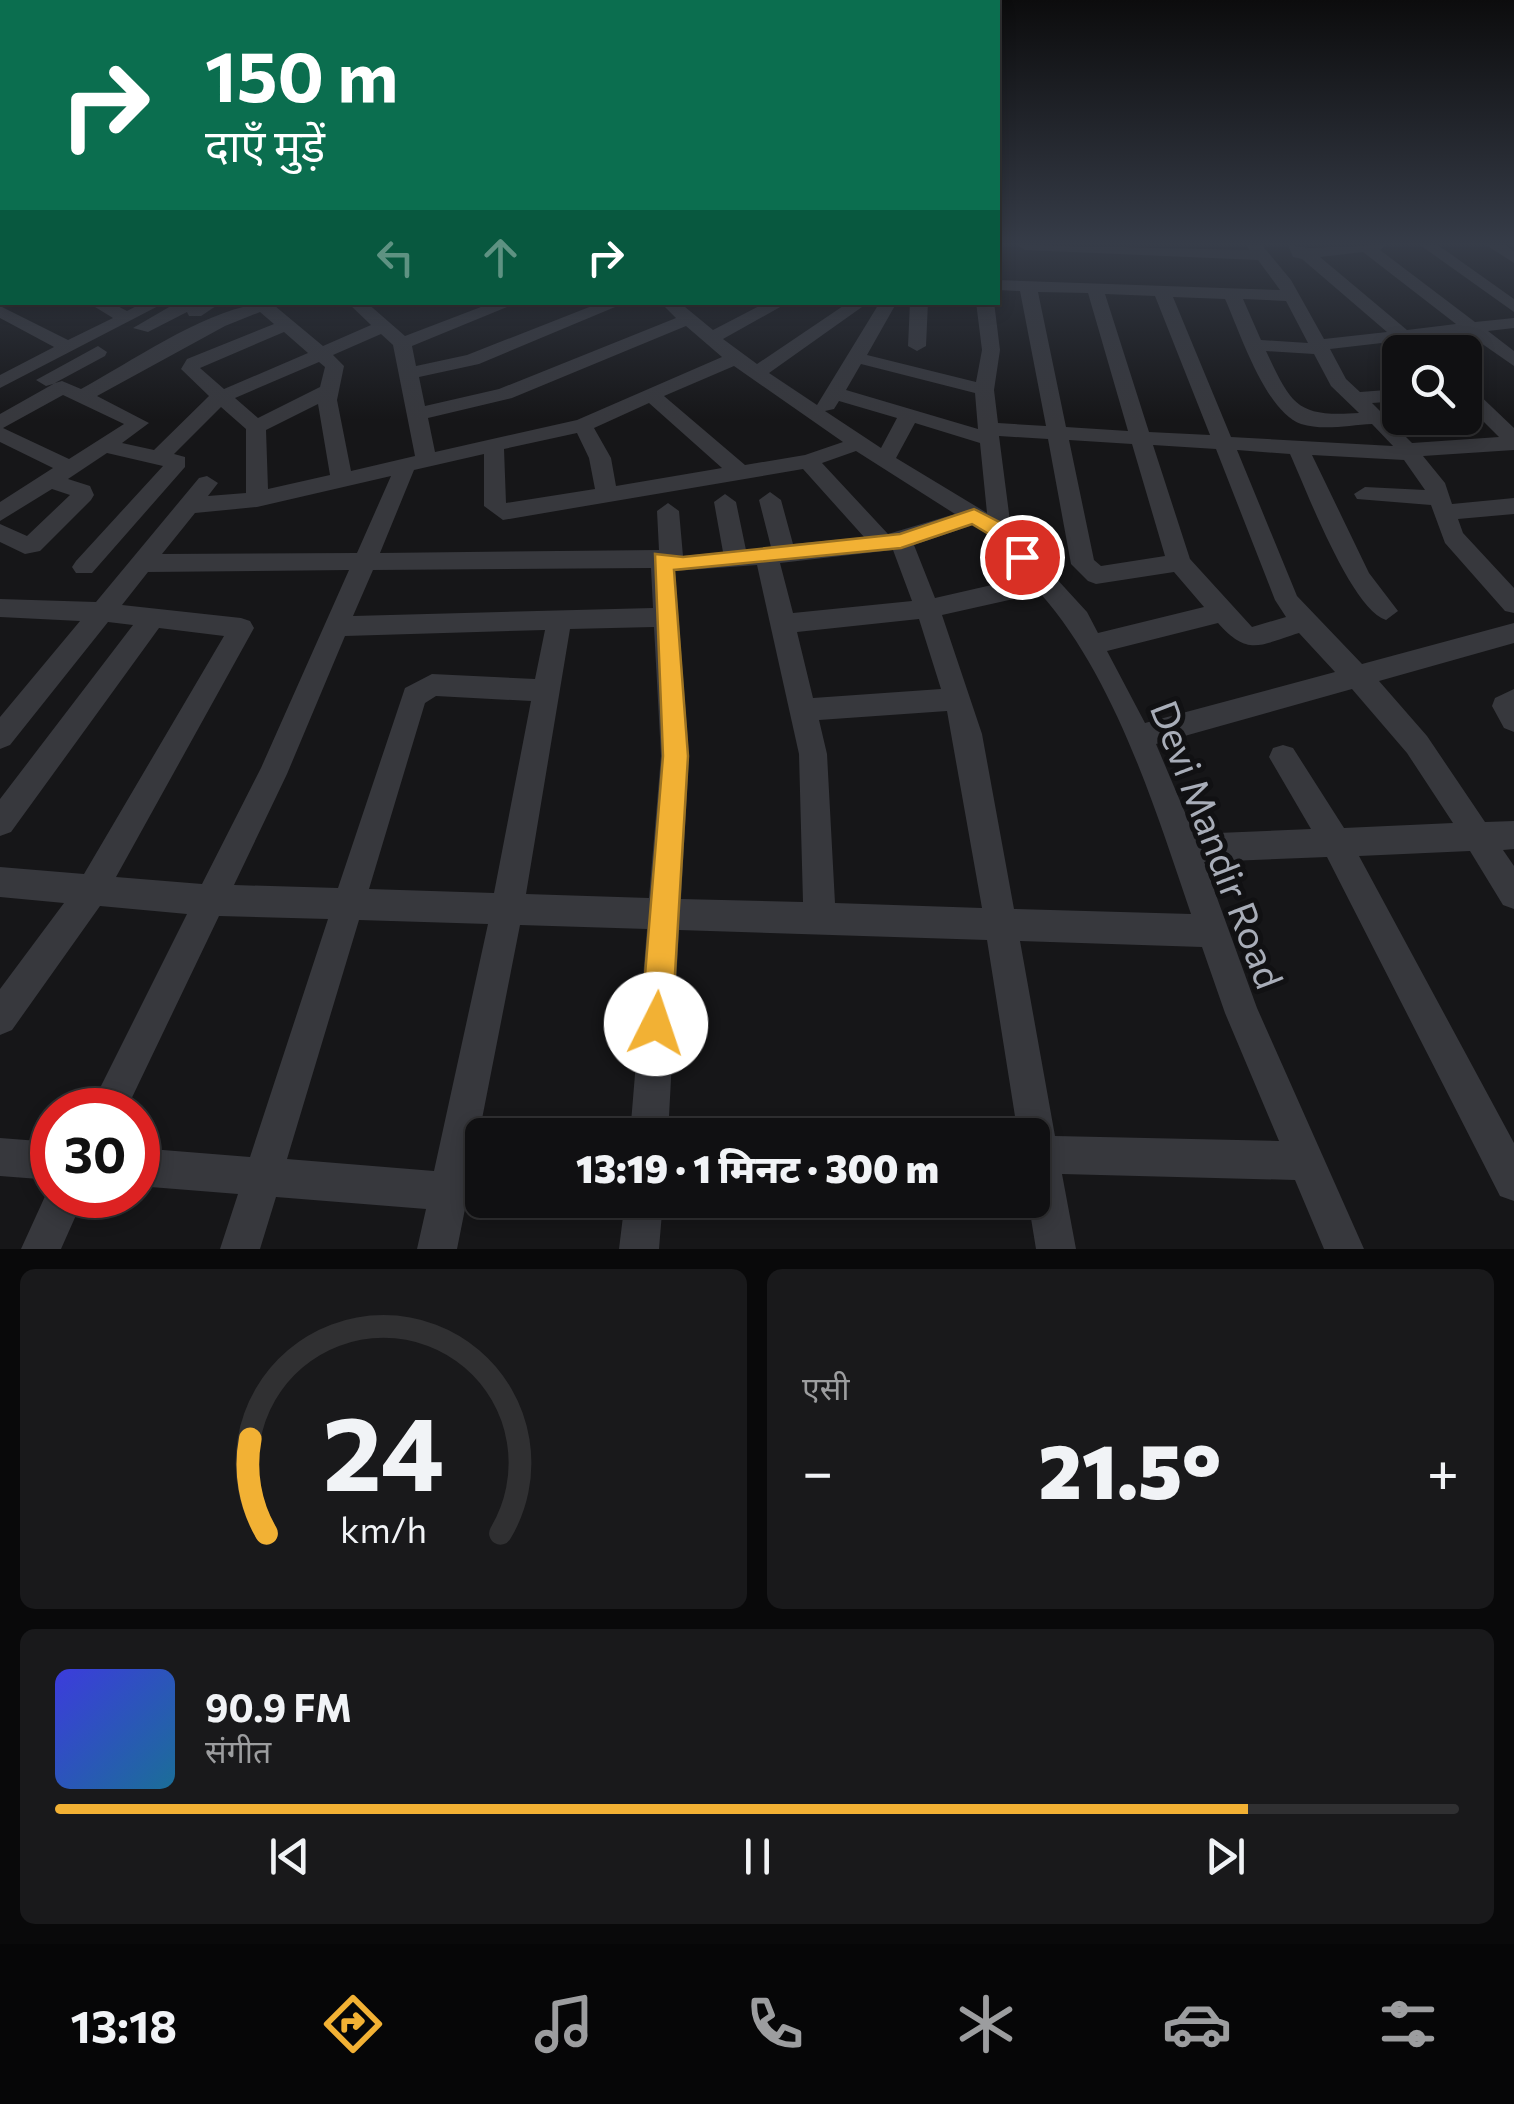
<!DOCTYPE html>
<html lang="hi">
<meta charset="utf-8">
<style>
:root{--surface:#101012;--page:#19191b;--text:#f1f3f6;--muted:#9c9d9f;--line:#303032;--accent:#f2b134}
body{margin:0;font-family:Commissioner,"Noto Sans Devanagari",sans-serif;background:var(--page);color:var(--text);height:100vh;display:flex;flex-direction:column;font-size:38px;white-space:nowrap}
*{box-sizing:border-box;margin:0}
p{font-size:32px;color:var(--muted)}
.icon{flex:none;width:55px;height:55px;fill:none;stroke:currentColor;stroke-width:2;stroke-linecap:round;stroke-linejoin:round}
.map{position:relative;height:1249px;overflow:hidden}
.sheet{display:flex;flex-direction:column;gap:20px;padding:20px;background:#09090a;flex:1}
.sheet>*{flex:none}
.guide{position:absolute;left:0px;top:0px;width:1000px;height:305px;box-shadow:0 5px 15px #0003,0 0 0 2px var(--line);background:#0b6e4f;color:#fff;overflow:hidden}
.buttons{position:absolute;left:1382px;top:335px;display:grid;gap:20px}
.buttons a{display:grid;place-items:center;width:100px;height:100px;border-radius:15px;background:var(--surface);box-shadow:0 5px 15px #0003,0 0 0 2px var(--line);font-size:50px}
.speed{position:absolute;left:30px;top:1088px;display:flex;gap:20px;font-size:50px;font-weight:700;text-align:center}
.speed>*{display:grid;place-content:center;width:130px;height:130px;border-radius:50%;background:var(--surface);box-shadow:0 5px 15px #0003,0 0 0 2px var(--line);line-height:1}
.speed .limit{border:15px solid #d22;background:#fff;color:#111}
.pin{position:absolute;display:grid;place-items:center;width:85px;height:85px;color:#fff;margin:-42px;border:5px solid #fff;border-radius:50%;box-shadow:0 2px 10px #0007}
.me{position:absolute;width:110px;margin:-55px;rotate:4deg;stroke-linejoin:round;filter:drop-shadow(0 0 8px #0008)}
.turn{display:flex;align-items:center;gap:35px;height:210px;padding:0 40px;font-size:45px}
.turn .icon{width:130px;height:130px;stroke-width:2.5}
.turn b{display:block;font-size:70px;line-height:85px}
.lanes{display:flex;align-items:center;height:95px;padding:0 40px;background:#0003;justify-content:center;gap:50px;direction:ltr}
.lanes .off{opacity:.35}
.big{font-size:75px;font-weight:800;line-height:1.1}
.sheet .tile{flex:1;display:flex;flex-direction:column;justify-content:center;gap:15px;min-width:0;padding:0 35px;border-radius:15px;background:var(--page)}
.sheet .dial{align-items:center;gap:0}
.dial svg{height:260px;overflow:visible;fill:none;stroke:var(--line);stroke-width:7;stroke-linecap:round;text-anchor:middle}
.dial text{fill:var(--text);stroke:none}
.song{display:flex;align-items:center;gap:30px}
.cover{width:120px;height:120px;border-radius:15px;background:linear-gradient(135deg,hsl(240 70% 55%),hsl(200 70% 35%))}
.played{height:10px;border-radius:5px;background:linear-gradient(90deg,var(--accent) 85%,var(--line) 85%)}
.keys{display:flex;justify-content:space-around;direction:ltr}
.heat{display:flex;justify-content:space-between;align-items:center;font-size:55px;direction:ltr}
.sheet .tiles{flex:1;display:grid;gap:20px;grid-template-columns:1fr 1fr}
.tile:last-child{grid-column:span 2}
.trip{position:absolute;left:465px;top:1118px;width:585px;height:100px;border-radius:15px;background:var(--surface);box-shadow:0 5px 15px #0003,0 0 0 2px var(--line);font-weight:800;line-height:100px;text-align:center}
.tab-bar{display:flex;height:160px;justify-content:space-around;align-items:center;background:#060607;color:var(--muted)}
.tab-bar .icon{width:70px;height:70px}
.tab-bar .on{color:var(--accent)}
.tab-bar b{font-size:45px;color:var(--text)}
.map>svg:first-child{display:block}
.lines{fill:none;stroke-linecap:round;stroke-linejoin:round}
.minor{fill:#37383d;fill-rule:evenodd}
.route{fill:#f2b134;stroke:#9d7322;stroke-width:2.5}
.labels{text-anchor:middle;stroke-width:10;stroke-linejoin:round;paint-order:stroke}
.street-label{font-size:38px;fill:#a8adb8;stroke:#111113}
</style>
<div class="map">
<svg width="1514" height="1249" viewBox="0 0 1514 1249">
<rect width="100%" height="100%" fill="#161618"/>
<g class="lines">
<!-- minor -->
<path class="minor" d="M 1017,245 L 1249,250 L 1246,245 L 1262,245 L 1291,280 L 1324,339 L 1387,332 L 1302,259 L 1293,257 L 1288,245 L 1309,248 L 1386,245 L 1380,250 L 1475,322 L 1514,318 L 1514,328 L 1488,331 L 1514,351 L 1514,366 L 1468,334 L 1418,339 L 1431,352 L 1411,352 L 1399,341 L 1330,349 L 1346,379 L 1360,392 L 1400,389 L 1400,401 L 1372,403 L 1412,443 L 1499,437 L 1465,403 L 1465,386 L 1472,388 L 1514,428 L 1514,450 L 1423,456 L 1445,483 L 1452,504 L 1514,498 L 1514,514 L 1458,519 L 1463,533 L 1514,588 L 1514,613 L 1505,611 L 1445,543 L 1431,505 L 1357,499 L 1354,494 L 1365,487 L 1425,490 L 1404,460 L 1312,455 L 1369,573 L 1398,611 L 1386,620 C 1351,609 1306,489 1290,454 L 1237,450 L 1297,596 L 1362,664 L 1514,623 L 1514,643 L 1379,681 L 1427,736 L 1485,822 L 1514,821 L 1514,849 L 1503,850 L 1514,866 L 1514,909 L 1503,905 L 1470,851 L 1359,856 L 1514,1143 L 1514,1201 L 1500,1196 L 1327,857 L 1204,862 L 1257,1008 L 1364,1249 L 1324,1249 L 1295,1180 L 1062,1174 L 1076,1249 L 1036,1249 L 1028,1200 L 1032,1200 L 1032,1135 L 1018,1135 L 987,940 L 679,930 L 668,1135 L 630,1135 L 647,929 L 520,925 L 472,1170 L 482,1170 L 482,1200 L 497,1200 L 482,1208 L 465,1209 L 457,1249 L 417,1249 L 426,1209 L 276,1197 L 260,1249 L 220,1249 L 238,1194 L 138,1186 L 138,1148 L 250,1157 L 328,919 L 219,916 L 126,1110 L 89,1110 L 187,914 L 100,906 L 12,1030 L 0,1035 L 0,989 L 64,903 L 0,897 L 0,867 L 84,874 L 224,636 L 159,628 L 11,832 L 0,836 L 0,799 L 133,625 L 108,622 L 10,745 L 0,749 L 0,717 L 80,621 L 0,617 L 0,599 L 96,602 L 199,478 L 207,476 L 218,483 L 208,496 L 246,493 L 246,429 L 221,407 L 174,454 L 185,457 L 185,467 L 92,573 L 76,573 L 72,567 L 76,561 L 163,466 L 107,453 L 68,479 L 90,486 L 94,495 L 91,500 L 40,551 L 25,554 L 0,542 L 0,524 L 27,536 L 70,495 L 52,489 L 0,521 L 0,502 L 53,468 L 0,442 L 0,414 L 55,383 L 62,381 L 81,389 C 137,359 215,302 278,302 L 275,306 L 323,346 L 371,325 L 347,302 L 366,302 L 405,336 L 494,302 L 519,302 L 412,346 L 416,366 L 467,355 L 602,302 L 627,302 L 479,364 L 419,377 L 425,406 L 499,389 L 676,318 L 660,302 L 679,302 L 713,330 L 767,302 L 789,302 L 723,339 L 757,364 L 849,302 L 869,302 L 769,373 L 817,405 L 880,302 L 897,302 L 867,355 L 976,382 L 982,350 L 976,302 L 994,302 L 1000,350 L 994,390 L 998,423 L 1046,426 L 1020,291 L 998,290 L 998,280 L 1280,290 L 1258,260 L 1025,250 ZM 1363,252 L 1456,324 L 1407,330 L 1320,257 ZM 1038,292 L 1088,293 L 1128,431 L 1066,427 ZM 1105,294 L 1155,296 L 1210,435 L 1149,432 ZM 1173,297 L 1225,299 C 1240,332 1265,411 1301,424 C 1323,431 1350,425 1372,424 L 1393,446 L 1231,437 ZM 1243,299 L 1286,301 L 1308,343 L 1261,340 ZM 260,312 L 274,324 L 187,359 L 181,369 L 209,396 L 154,450 L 122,443 L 149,423 L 97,396 L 225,326 ZM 686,326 L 722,357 L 577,420 L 435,452 L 428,418 L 512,398 ZM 284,332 L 308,353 L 224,389 L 200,368 ZM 381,334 L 393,345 L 415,456 L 351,471 L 337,400 L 344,366 L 333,355 ZM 1266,351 L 1314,354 L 1331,386 L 1359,413 C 1297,417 1292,406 1266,351 ZM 319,362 L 325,367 L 320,387 L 258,418 L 235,398 ZM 861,364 L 975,393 L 978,429 L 846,390 ZM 734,366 L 843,442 L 805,455 L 745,465 L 664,396 ZM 63,395 L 124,424 L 69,459 L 3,428 ZM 839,401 L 897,418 L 881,448 L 825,411 L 834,409 ZM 649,403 L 722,468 L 616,486 L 611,458 L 594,428 ZM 318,404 L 330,475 L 268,489 L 266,430 ZM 915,423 L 980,443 L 987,513 L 896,458 ZM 577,433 L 589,458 L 595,489 L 506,503 L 504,449 ZM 999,436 L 1048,439 L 1071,564 L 1088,581 L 1096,584 L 1174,572 L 1204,607 L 1098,633 L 1087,612 L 1011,529 ZM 1069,440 L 1132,444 L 1165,556 L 1101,566 L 1094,560 ZM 1153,445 L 1216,449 L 1275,600 L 1286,617 L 1252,627 L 1190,559 ZM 856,451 L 955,514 L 888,534 L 822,463 ZM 484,454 L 484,506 L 503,520 L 803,469 L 864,537 L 793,544 L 781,500 L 770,492 L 759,500 L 771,547 L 746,550 L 736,502 L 725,494 L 714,502 L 723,552 L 683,556 L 679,511 L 668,503 L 657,511 L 659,550 L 380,553 L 414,470 ZM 391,476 L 357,553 L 162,554 L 195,513 L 257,507 ZM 973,525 L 992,537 L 1027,577 L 935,598 L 914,545 ZM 893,550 L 912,601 L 793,613 L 780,563 ZM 757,565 L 799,754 L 803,902 L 681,899 L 689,756 L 675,571 ZM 651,568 L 653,608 L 353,616 L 373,570 ZM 349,570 L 261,768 L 202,884 L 116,877 L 254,628 L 250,621 L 241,618 L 122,605 L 148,572 ZM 1040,593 C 1115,678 1155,808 1191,914 L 1014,909 L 982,734 L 942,615 ZM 919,619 L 941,689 L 813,698 L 797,632 ZM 1218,623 C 1248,657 1260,645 1299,633 L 1335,672 L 1145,723 L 1107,651 ZM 654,627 L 661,756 L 649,898 L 526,894 L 570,629 ZM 545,630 L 535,679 L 432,674 L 405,688 L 338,888 L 234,885 L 287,774 L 345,636 ZM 1352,689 L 1407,753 L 1453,823 L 1344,828 L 1293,748 L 1283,745 L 1273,748 L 1269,757 L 1311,829 L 1194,834 L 1156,744 ZM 436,696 L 531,701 L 494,893 L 369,889 L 425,703 ZM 947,711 L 982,908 L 835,903 L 827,754 L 819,720 ZM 359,920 L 488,924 L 434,1171 L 287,1159 ZM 1020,941 L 1202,947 L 1225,1013 L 1279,1141 L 1055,1136 Z
M 1420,245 L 1438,245 L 1514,299 L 1514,312 Z
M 1486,245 L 1505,245 L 1514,251 L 1514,263 Z
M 0,251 L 2,252 L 2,262 L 0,261 Z
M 87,302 L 110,302 L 127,311 L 144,302 L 166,302 L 0,388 L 0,375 L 54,347 L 0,318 L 0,306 L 68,340 L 113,318 Z
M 200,302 L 222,302 L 201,316 L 189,316 L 187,312 L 148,332 L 133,328 L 176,303 L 188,303 L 190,307 Z
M 910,302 L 928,302 L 926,346 L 917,351 L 908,346 Z
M 98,346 L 107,352 L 105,356 L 53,384 L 46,386 L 36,380 Z
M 1514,689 L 1514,732 L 1504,728 L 1492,706 L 1495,698 Z
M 0,1138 L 52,1142 L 52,1180 L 0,1176 Z
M 52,1181 L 52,1195 L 85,1195 L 61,1249 L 21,1249 Z
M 625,1200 L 663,1200 L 659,1249 L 619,1249 Z"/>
</g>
<!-- sky -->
<linearGradient id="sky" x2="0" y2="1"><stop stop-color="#0c0c0d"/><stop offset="0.58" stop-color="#363c48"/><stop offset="1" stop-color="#363c48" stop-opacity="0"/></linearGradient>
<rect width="1514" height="420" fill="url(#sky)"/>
<!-- route -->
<path class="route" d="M 974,509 L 1007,526 L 1029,552 L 1029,562 L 1014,562 L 992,536 L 972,524 L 901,548 L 674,570 L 688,756 L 672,1024 L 667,1036 L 656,1040 L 645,1036 L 641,1024 L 663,756 L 655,554 L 683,557 L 900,534 Z"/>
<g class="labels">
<!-- street labels -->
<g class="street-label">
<text transform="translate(1216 845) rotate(69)" y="13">Devi Mandir Road</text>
</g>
</g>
</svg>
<div class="buttons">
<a><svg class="icon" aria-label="search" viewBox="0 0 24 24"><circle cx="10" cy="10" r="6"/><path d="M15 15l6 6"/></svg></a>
</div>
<div class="speed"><div class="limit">30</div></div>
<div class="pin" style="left:1022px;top:557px;background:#d93025"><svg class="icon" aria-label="arrive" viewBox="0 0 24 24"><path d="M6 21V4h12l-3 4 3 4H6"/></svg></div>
<svg class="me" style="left:656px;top:1024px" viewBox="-20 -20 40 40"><circle r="19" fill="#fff"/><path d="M0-13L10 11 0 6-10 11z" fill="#f2b134"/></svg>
<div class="trip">13:19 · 1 मिनट · 300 m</div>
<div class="guide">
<div class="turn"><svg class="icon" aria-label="right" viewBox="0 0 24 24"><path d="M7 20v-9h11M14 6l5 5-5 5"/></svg><div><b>150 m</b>दाएँ मुड़ें</div></div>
<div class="lanes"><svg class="icon off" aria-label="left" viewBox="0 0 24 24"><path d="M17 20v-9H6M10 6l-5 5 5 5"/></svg><svg class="icon off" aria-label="ahead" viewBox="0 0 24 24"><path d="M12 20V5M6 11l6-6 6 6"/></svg><svg class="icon" aria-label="right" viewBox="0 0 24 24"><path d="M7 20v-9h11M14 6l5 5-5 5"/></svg></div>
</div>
</div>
<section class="sheet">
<div class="tiles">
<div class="tile dial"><svg viewBox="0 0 100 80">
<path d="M14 69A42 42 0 1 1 86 69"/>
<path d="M14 69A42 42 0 0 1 9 40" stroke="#f2b134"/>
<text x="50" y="56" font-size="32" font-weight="700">24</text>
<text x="50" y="72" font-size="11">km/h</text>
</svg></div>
<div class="tile"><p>एसी</p>
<div class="heat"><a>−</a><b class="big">21.5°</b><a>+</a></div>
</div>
<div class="tile">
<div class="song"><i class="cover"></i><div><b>90.9 FM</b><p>संगीत</p></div></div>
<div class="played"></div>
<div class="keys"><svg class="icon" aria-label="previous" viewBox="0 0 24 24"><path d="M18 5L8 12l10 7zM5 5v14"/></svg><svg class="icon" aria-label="pause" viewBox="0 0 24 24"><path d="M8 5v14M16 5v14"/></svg><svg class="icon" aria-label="next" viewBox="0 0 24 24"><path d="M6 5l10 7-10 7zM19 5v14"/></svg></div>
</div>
</div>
</section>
<nav class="tab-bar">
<b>13:18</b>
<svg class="icon on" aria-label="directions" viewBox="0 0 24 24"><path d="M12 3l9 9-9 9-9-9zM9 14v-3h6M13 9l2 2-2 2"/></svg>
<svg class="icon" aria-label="music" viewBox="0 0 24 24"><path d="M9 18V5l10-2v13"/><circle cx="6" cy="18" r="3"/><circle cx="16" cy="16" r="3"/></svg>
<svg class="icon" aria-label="phone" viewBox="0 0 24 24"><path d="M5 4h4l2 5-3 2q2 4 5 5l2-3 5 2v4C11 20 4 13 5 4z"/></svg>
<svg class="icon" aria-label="climate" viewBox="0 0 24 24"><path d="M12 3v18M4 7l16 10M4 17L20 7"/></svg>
<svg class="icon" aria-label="car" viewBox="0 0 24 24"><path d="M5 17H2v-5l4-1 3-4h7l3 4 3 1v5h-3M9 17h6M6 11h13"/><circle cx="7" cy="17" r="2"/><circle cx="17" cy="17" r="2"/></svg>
<svg class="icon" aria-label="filters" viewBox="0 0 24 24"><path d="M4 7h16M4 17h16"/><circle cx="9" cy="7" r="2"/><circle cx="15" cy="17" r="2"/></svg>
</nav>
